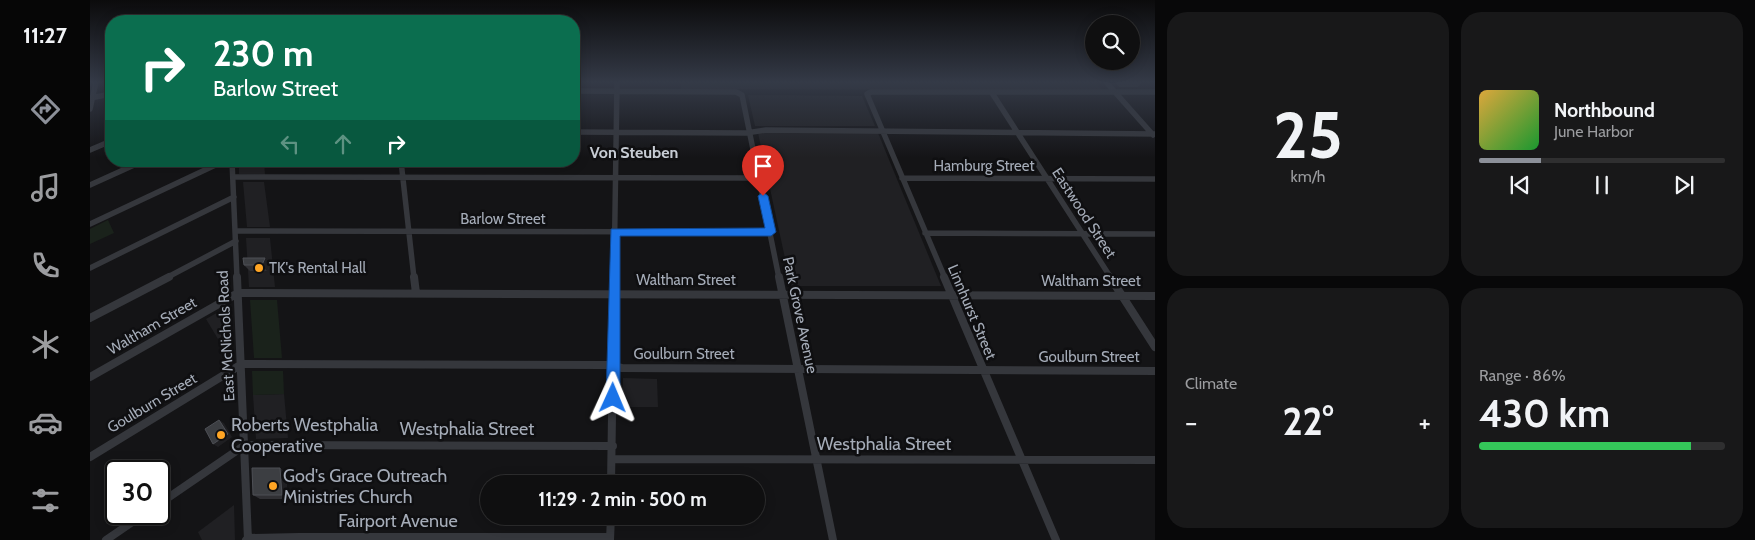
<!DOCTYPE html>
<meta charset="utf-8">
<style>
:root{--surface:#0f0f10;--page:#181819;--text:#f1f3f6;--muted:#9b9c9f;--line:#2f2f30;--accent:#8c9099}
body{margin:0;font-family:Cabin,sans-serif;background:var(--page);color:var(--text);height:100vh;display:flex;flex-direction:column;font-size:19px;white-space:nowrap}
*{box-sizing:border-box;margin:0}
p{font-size:16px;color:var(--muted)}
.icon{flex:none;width:28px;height:28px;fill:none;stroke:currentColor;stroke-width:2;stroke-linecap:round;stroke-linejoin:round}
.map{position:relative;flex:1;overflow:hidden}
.panel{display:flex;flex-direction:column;gap:12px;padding:12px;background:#080809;width:600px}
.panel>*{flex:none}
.top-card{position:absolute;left:15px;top:15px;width:475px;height:152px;border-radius:20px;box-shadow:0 2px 12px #0003,0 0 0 1px var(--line);background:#0b6e4f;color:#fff;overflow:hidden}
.buttons{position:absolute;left:995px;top:15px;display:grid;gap:10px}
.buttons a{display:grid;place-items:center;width:55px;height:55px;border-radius:50%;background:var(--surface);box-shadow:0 2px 12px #0003,0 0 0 1px var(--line);font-size:25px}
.speed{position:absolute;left:15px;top:460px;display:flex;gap:10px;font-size:25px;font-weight:700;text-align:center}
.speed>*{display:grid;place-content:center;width:65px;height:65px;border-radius:50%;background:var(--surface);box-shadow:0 2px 12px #0003,0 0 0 1px var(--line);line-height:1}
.speed .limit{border:2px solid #111;border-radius:8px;background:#fff;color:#111}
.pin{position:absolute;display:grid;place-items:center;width:42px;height:42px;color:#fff;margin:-51px -21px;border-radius:50% 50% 50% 0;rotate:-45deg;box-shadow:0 0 5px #0007}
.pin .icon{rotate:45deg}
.me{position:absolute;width:55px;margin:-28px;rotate:1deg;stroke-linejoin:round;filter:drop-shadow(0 0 4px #0008)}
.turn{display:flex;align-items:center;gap:18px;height:105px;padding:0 25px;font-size:22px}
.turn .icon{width:65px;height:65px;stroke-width:2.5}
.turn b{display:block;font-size:35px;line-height:42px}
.lanes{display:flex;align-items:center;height:48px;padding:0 25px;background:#0003;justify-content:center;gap:25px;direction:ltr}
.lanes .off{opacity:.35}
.big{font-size:38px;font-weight:700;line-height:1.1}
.panel .tile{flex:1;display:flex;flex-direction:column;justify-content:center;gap:8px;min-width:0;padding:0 18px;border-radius:20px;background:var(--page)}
.panel .dial{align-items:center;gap:0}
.dial b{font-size:65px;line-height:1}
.song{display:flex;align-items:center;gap:15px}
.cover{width:60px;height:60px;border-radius:8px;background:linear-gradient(135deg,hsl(40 70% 55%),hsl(130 70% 35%))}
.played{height:5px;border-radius:2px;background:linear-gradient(90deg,var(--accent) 25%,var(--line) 25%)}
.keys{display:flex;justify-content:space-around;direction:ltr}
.heat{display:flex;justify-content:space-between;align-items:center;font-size:28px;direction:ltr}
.charge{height:8px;border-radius:4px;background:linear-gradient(90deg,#34c759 86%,var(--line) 0)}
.panel .tiles{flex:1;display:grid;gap:12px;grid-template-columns:repeat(2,1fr)}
.trip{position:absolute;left:390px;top:475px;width:285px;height:50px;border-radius:25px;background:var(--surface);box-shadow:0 2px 12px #0003,0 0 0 1px var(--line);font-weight:700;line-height:50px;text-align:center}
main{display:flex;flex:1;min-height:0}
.menu{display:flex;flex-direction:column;width:90px;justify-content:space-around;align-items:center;background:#060606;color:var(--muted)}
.menu .icon{width:35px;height:35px}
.menu .active{color:var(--accent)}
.menu b{font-size:22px;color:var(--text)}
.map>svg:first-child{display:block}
.built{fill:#202023}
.green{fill:#1a221b}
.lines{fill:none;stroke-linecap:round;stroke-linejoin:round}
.minor-far1{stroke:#35373c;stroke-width:5.5}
.minor{stroke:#35373c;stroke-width:8}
.wall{fill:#303034}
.shaded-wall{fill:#1f1f22}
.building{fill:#3c3e42;stroke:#4d4f55}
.route{fill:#1a73e8;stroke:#114b97}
.poi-dot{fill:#ffa524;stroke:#0f0f11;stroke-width:2}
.labels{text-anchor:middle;stroke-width:5;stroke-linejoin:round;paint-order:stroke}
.street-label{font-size:15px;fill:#a5acb8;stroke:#0f0f11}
.poi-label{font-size:15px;fill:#a5acb8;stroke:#0f0f11;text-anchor:start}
.neighbourhood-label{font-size:16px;font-weight:bold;fill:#c6cbd3;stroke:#0f0f11}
.near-poi-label{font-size:18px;fill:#a5acb8;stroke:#0f0f11;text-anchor:start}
.near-street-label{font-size:18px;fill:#a5acb8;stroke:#0f0f11}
</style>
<main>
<nav class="menu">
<b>11:27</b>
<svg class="icon active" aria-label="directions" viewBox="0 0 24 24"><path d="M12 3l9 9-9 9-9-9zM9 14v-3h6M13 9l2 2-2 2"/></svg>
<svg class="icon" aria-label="music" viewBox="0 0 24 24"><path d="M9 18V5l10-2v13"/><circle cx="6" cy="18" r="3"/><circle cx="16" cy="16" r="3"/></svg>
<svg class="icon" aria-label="phone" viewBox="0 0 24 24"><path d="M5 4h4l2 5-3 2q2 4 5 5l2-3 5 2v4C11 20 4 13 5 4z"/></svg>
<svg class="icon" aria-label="climate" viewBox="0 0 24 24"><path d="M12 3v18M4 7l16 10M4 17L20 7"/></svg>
<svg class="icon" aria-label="car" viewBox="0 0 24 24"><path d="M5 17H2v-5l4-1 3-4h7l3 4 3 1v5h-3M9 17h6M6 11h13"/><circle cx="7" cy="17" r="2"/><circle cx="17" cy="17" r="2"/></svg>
<svg class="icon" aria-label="filters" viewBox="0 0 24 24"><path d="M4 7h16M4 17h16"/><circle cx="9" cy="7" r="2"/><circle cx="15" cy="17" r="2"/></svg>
</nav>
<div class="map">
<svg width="1065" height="540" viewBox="0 0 1065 540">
<rect width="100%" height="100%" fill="#141416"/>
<!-- built -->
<path class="built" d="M 591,82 L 1006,82 L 1012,90 L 591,89 Z
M 658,95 L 772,96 L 785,126 L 665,126 Z
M 668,133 L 788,133 L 851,286 L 701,286 Z
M 149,161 L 174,161 L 175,175 L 149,174 Z
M 153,182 L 174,182 L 180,227 L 157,227 Z
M 156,238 L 180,238 L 185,287 L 159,287 Z
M 139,306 L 139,332 L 128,339 L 116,319 Z
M 533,378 L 567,379 L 568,407 L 533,407 Z
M 194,394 L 198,438 L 166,439 L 163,395 Z
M 144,505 L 145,540 L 112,540 L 108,532 Z"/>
<!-- green -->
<path class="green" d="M 603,82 L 694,82 C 681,89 617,88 603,82 Z
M 18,220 L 24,233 L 0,244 L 0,229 Z
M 160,300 L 187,300 L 192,358 L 164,358 Z
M 162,371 L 193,371 L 194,394 L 163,395 Z"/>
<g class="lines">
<!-- minor-far1 -->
<path class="minor-far1" d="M 1016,82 L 1063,135
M 484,91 L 646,92 L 652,95 L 689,278
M 902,93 L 1021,278
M 0,98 L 21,94
M 0,109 L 6,82
M 484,132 L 656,133 L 676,130 L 1065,134
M 0,150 L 21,141
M 142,161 L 147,278
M 311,161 L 324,278
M 143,177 L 669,178
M 812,178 L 1065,179
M 0,185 L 53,161
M 0,224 L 134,161
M 145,231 L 681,232
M 835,233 L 1065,234
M 0,268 L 144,197
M 76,278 L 146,241
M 524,278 L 527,82
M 855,278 L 777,94 L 781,92 L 1065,92"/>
<!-- minor -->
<path class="minor" d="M 147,277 L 158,540
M 324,277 L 326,293
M 689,277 L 743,540
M 854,277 L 966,540
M 1020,277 L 1065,347
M 0,318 L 79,277
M 0,377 L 148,293 L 1065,296
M 0,457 L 152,364 L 517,365 L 532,368 L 1065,371
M 522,459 L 1065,460
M 521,484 L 524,277
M 69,504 L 155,445 L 523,446
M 16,540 L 54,514
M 156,540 L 158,538 L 209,537 L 520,537
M 520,540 L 521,516"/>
</g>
<!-- wall -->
<path class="wall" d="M 1027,82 L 1052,82 L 1048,87 L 1029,87 L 1026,83 Z
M 154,265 L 180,265 L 177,271 L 160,271 Z
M 190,468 L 196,473 L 198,499 L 170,499 L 163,495 Z"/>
<!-- shaded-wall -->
<path class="shaded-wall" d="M 175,258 L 180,265 L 177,271 L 172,265 Z
M 129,420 L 134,423 L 142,437 L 128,447 L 123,444 Z
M 190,468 L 196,473 L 198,499 L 192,495 Z"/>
<!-- building -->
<path class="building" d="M 153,258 L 175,258 L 172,265 L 154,265 Z
M 129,420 L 138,434 L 123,444 L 115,429 Z
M 162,468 L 190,468 L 192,495 L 163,495 Z"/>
<!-- sky -->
<linearGradient id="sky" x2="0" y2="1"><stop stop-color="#0b0b0c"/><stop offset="0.52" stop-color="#343a47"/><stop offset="1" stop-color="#343a47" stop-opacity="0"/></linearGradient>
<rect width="1065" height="158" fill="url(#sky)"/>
<!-- route -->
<path class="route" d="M 673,192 L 678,196 L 686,232 L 681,236 L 530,236 L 530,398 L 528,402 L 523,404 L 518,402 L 516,398 L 521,229 L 675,228 L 668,196 Z"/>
<!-- markers -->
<g class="poi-dot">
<circle cx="169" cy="268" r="5"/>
<circle cx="131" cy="435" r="5"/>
<circle cx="183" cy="486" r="5"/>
</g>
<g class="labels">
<!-- street labels -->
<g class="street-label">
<text x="894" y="171">Hamburg Street</text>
<text transform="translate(994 213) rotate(57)" y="5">Eastwood Street</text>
<text x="413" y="224">Barlow Street</text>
<text x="596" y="285">Waltham Street</text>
<text x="1001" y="286">Waltham Street</text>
<text transform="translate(882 312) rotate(67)" y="5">Linnhurst Street</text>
<text transform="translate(710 315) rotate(78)" y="5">Park Grove Avenue</text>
<text transform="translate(62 326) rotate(-30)" y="5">Waltham Street</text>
<text transform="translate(136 336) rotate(-93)" y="5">East McNichols Road</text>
<text x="594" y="359">Goulburn Street</text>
<text x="999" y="362">Goulburn Street</text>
<text transform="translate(62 403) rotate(-31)" y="5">Goulburn Street</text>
</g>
<!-- poi labels -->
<g class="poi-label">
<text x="179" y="273">TK's Rental Hall</text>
</g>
<!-- neighbourhood labels -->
<g class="neighbourhood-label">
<text x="544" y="158">Von Steuben</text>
</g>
<!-- near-poi labels -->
<g class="near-poi-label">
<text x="141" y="431">Roberts Westphalia<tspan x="141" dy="21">Cooperative</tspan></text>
<text x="193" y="482">God's Grace Outreach<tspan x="193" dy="21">Ministries Church</tspan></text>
</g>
<!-- near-street labels -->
<g class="near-street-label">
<text x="377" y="435">Westphalia Street</text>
<text x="794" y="450">Westphalia Street</text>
<text x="308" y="527">Fairport Avenue</text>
</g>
</g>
</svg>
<div class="buttons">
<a><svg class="icon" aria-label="search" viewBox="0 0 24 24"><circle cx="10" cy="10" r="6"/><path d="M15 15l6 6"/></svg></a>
</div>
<div class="speed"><div class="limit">30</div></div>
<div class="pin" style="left:673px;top:196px;background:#d93025"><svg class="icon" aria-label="arrive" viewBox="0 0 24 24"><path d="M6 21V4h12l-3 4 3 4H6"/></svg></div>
<svg class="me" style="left:523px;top:398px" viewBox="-20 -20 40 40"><path d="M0-17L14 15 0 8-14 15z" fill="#1a73e8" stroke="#fff" stroke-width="4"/></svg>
<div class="trip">11:29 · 2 min · 500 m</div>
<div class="top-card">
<div class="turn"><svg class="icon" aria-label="right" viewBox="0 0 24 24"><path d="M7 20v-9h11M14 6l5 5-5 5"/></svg><div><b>230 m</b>Barlow Street</div></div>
<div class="lanes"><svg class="icon off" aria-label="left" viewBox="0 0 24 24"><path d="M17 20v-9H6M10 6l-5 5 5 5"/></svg><svg class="icon off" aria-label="ahead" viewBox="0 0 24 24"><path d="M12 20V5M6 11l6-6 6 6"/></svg><svg class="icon" aria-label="right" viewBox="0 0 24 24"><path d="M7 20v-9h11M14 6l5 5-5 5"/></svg></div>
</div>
</div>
<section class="panel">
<div class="tiles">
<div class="tile dial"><b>25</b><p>km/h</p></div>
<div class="tile">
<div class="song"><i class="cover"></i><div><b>Northbound</b><p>June Harbor</p></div></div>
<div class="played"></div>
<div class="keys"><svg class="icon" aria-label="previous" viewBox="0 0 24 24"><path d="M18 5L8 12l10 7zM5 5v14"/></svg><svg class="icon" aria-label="pause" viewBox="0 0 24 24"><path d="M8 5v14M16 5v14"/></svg><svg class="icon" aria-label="next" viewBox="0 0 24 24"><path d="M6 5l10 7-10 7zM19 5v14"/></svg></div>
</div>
<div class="tile"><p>Climate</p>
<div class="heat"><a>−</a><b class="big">22°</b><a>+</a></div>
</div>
<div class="tile"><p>Range · 86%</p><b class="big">430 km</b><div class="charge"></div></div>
</div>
</section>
</main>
